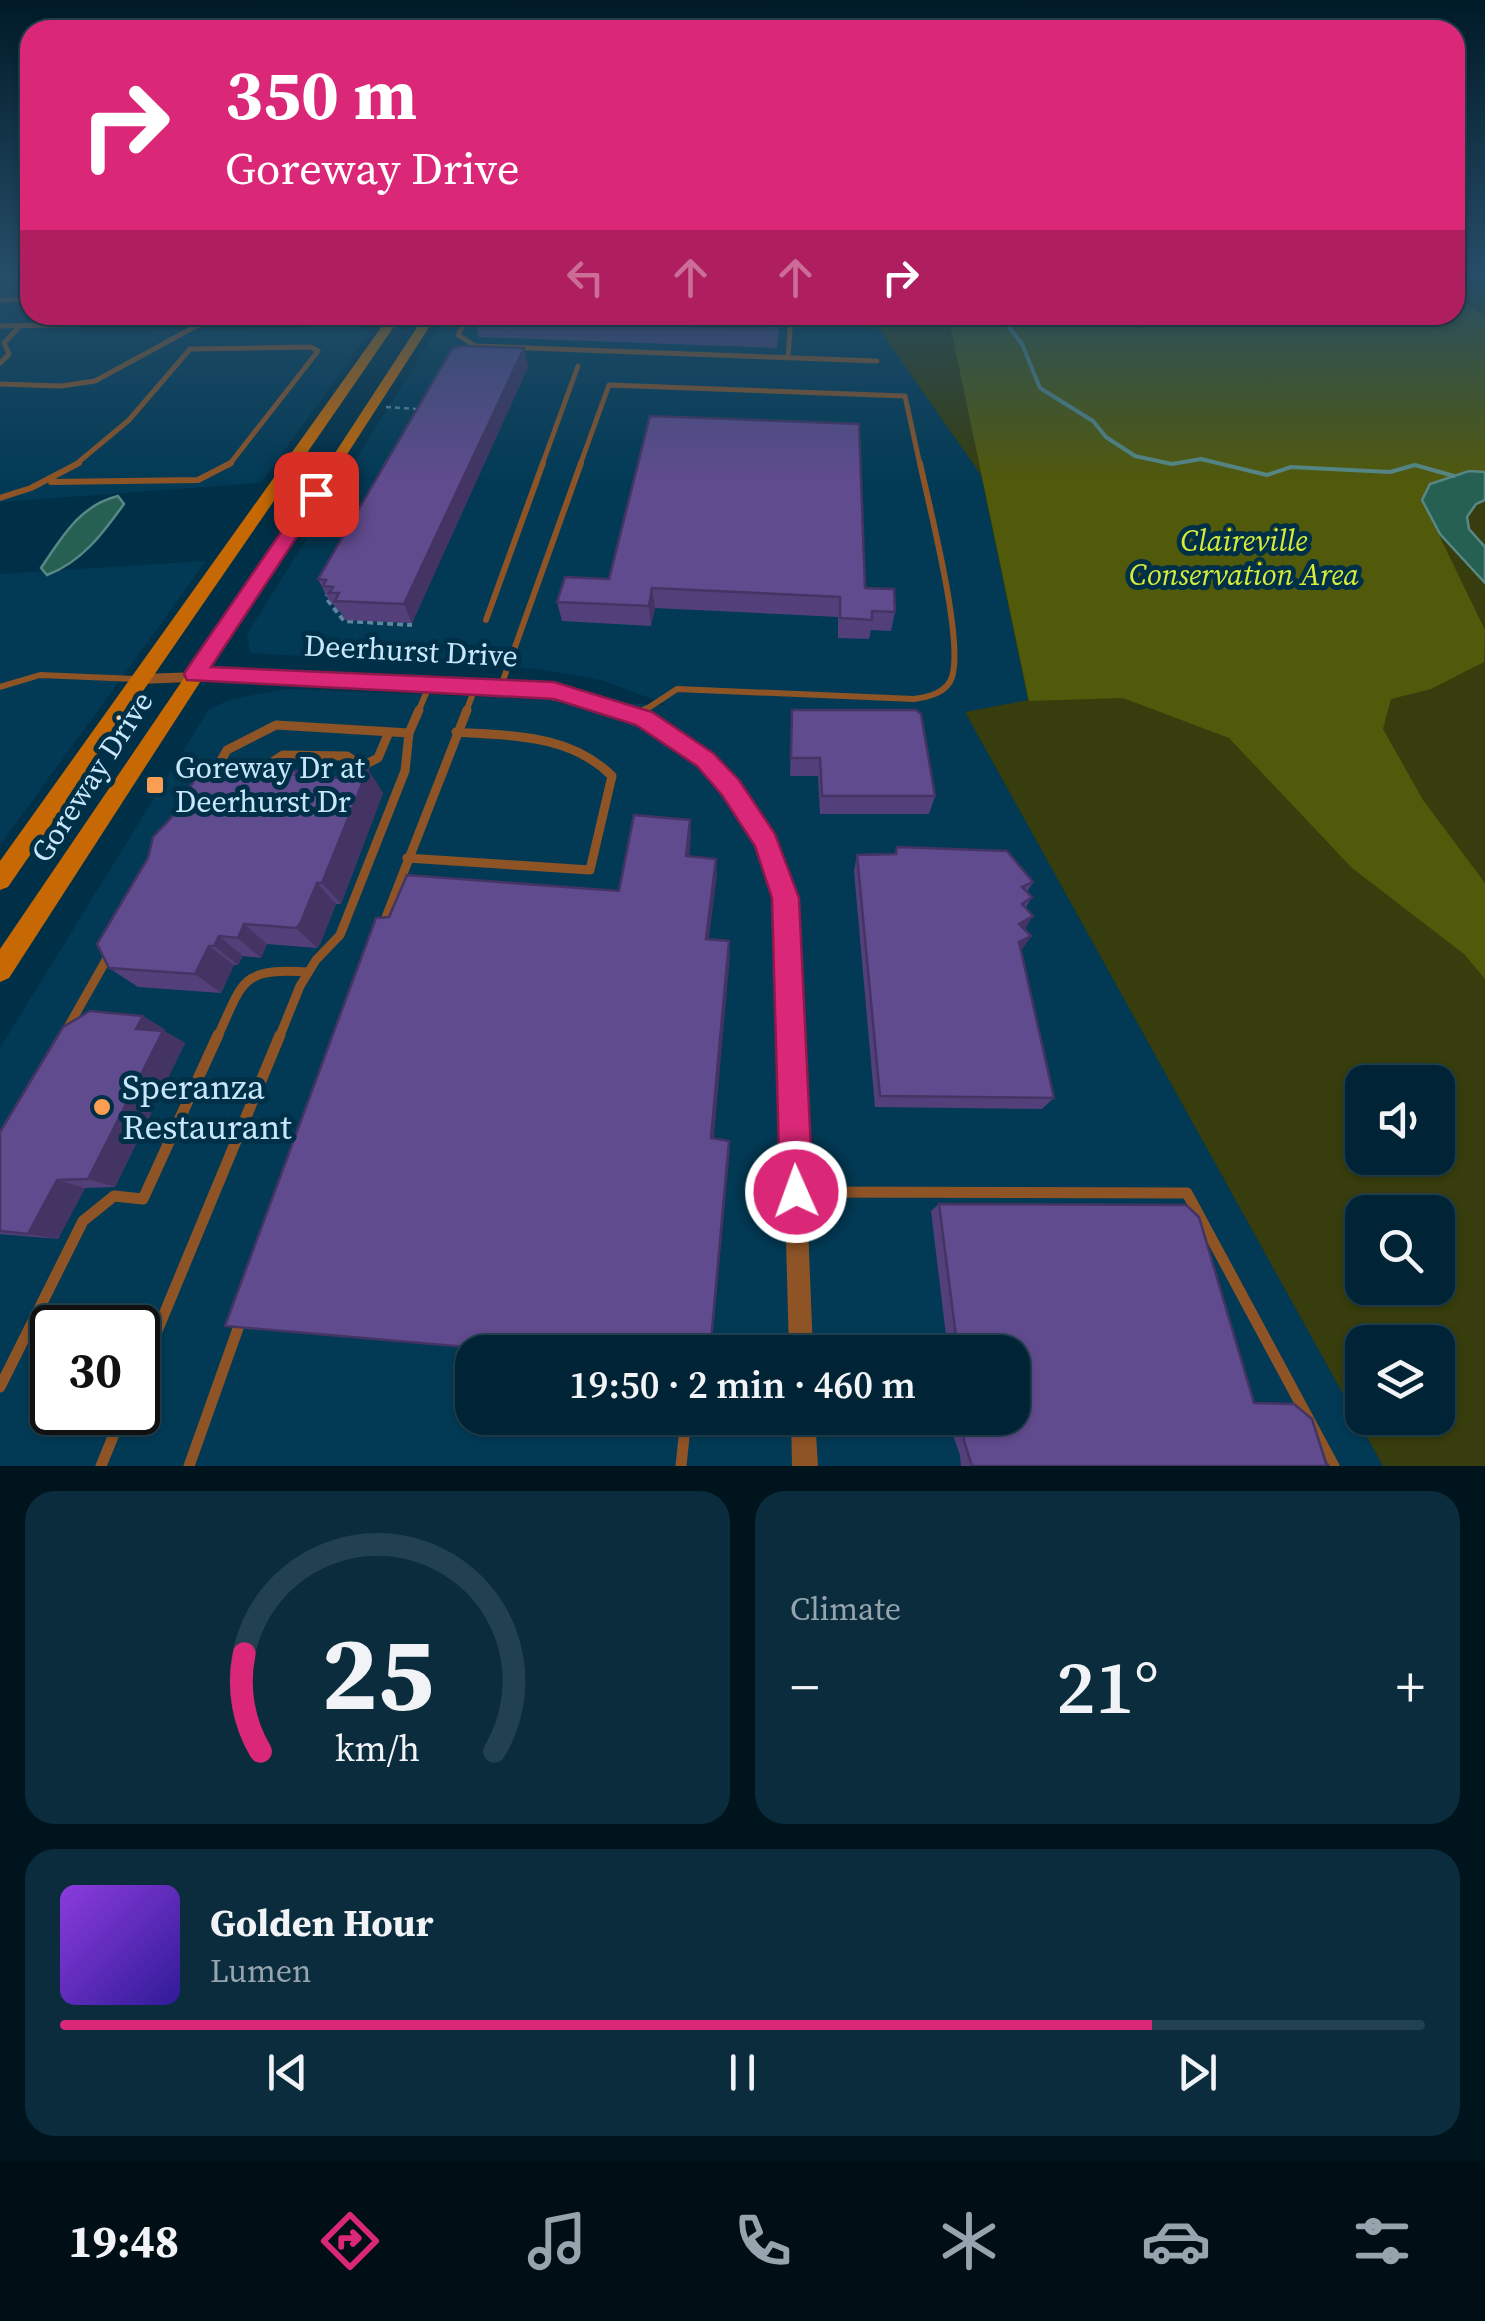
<!DOCTYPE html>
<meta charset="utf-8">
<style>
:root{--surface:#002435;--page:#0a2c3d;--text:#f1f3f6;--muted:#95a4ad;--line:#224150;--accent:#db2777}
body{margin:0;font-family:"Source Serif 4",serif;background:var(--page);color:var(--text);height:100vh;display:flex;flex-direction:column;font-size:38px;white-space:nowrap}
*{box-sizing:border-box;margin:0}
p{font-size:32px;color:var(--muted)}
.icon{flex:none;width:55px;height:55px;fill:none;stroke:currentColor;stroke-width:2;stroke-linecap:round;stroke-linejoin:round}
.map{position:relative;height:1466px;overflow:hidden}
.sheet{display:flex;flex-direction:column;gap:25px;padding:25px;background:#00141d;flex:1}
.sheet>*{flex:none}
.hud{position:absolute;left:20px;top:20px;width:1445px;height:305px;border-radius:30px;box-shadow:0 2px 8px #0004,0 0 0 2px var(--line);background:#db2777;color:#fff;overflow:hidden}
.fabs{position:absolute;left:1345px;top:1065px;display:grid;gap:20px}
.fabs a{display:grid;place-items:center;width:110px;height:110px;border-radius:20px;background:var(--surface);box-shadow:0 2px 8px #0004,0 0 0 2px var(--line);font-size:50px}
.speed{position:absolute;left:30px;top:1305px;display:flex;gap:20px;font-size:50px;font-weight:700;text-align:center}
.speed>*{display:grid;place-content:center;width:130px;height:130px;border-radius:50%;background:var(--surface);box-shadow:0 2px 8px #0004,0 0 0 2px var(--line);line-height:1}
.speed .limit{border:5px solid #111;border-radius:15px;background:#fff;color:#111}
.pin{position:absolute;display:grid;place-items:center;width:85px;height:85px;color:#fff;margin:-42px;border-radius:20px;box-shadow:0 5px 15px #0006}
.me{position:absolute;width:110px;margin:-55px;rotate:358deg;stroke-linejoin:round;filter:drop-shadow(0 0 8px #0008)}
.turn{display:flex;align-items:center;gap:35px;height:210px;padding:0 40px;font-size:45px}
.turn .icon{width:130px;height:130px;stroke-width:2.5}
.turn b{display:block;font-size:70px;line-height:85px}
.lanes{display:flex;align-items:center;height:95px;padding:0 40px;background:#0003;justify-content:center;gap:50px;direction:ltr}
.lanes .off{opacity:.35}
.big{font-size:75px;font-weight:600;line-height:1.1}
.sheet .card{flex:1;display:flex;flex-direction:column;justify-content:center;gap:15px;min-width:0;padding:0 35px;border-radius:30px;background:var(--page)}
.sheet .dial{align-items:center;gap:0}
.dial svg{height:260px;overflow:visible;fill:none;stroke:var(--line);stroke-width:7;stroke-linecap:round;text-anchor:middle}
.dial text{fill:var(--text);stroke:none}
.song{display:flex;align-items:center;gap:30px}
.cover{width:120px;height:120px;border-radius:15px;background:linear-gradient(135deg,hsl(270 70% 55%),hsl(250 70% 35%))}
.played{height:10px;border-radius:5px;background:linear-gradient(90deg,var(--accent) 80%,var(--line) 80%)}
.keys{display:flex;justify-content:space-around;direction:ltr}
.heat{display:flex;justify-content:space-between;align-items:center;font-size:55px;direction:ltr}
.sheet .tiles{flex:1;display:grid;gap:25px;grid-template-columns:1fr 1fr}
.card:last-child{grid-column:span 2}
.trip{position:absolute;left:455px;top:1335px;width:575px;height:100px;border-radius:30px;background:var(--surface);box-shadow:0 2px 8px #0004,0 0 0 2px var(--line);font-weight:600;line-height:100px;text-align:center}
.tab-bar{display:flex;height:160px;justify-content:space-around;align-items:center;background:#000e15;color:var(--muted)}
.tab-bar .icon{width:70px;height:70px}
.tab-bar .selected{color:var(--accent)}
.tab-bar b{font-size:45px;color:var(--text)}
.map>svg:first-child{display:block}
.built{fill:#023a55;fill-rule:evenodd}
.green{fill:#373d0c;fill-rule:evenodd}
.forest{fill:#51590b}
.water{fill:#266053;stroke:#578885;stroke-width:2.5}
.lines{fill:none;stroke-linecap:round;stroke-linejoin:round}
.stream{stroke:#578885;stroke-width:4}
.path-far1{stroke:#5f869c;stroke-width:2.5;stroke-dasharray:5 4;stroke-linecap:butt}
.path{stroke:#5f869c;stroke-width:4;stroke-dasharray:6 4;stroke-linecap:butt}
.service-far3{stroke:#8f5426;stroke-width:5}
.service-far2{stroke:#8f5426;stroke-width:6}
.service-far1{stroke:#8f5426;stroke-width:9}
.service{stroke:#8f5426;stroke-width:11}
.minor{fill:#8f5426;fill-rule:evenodd}
.secondary{fill:#c66804;fill-rule:evenodd}
.wall{fill:#53407a}
.shaded-wall{fill:#433463}
.building{fill:#604b8e;stroke:#433463;stroke-width:2.5}
.route{fill:#db2777;stroke:#8e194d;stroke-width:2.5}
.poi-dot{fill:#fc9d54;stroke:#003047;stroke-width:4}
.labels{text-anchor:middle;stroke-width:10;stroke-linejoin:round;paint-order:stroke}
.park-label{font-size:30px;font-style:italic;fill:#d7eb39;stroke:#003047}
.street-label{font-size:30px;fill:#c8e7fb;stroke:#003047}
.poi-label{font-size:30px;fill:#c8e7fb;stroke:#003047;text-anchor:start}
.near-poi-label{font-size:35px;fill:#c8e7fb;stroke:#003047;text-anchor:start}
</style>
<div class="map">
<svg width="1485" height="1466" viewBox="0 0 1485 1466">
<rect width="100%" height="100%" fill="#003047"/>
<!-- built -->
<path class="built" d="M 0,277 L 30,277 L 30,315 L 87,315 L 79,333 L 347,326 L 360,326 L 369,333 L 261,483 L 0,502 Z
M 446,315 L 869,315 L 981,475 L 1029,701 L 965,712 L 1383,1466 L 0,1466 L 0,1048 L 209,709 L 232,699 L 288,689 L 668,705 L 601,680 L 540,669 L 250,653 L 247,634 ZM 52,1328 L 138,1328 L 138,1412 L 52,1412 ZM 472,1352 L 1012,1352 L 1012,1418 L 472,1418 Z
M 206,561 L 142,650 L 0,845 L 0,574 Z"/>
<!-- green -->
<path class="green" d="M 1455,277 L 1485,277 L 1485,1466 L 1383,1466 L 965,712 L 1028,700 L 981,475 L 869,315 L 1455,315 ZM 1362,1082 L 1438,1082 L 1438,1158 L 1362,1158 ZM 1362,1212 L 1438,1212 L 1438,1288 L 1362,1288 ZM 1362,1342 L 1438,1342 L 1438,1418 L 1362,1418 Z"/>
<!-- forest -->
<path class="forest" d="M 1455,298 L 1485,315 L 1485,472 L 1469,471 L 1422,500 L 1485,630 L 1484,662 L 1431,689 L 1391,699 L 1383,729 L 1423,800 L 1485,883 L 1485,979 L 1464,954 L 1352,868 L 1229,738 L 1123,698 L 1029,701 L 948,315 L 1111,315 L 1140,328 L 1200,321 L 1208,315 L 1455,315 Z"/>
<!-- water -->
<path class="water" d="M 1469,471 L 1485,472 L 1485,500 L 1476,504 L 1467,517 L 1469,529 L 1485,547 L 1485,583 L 1440,534 L 1422,500 L 1430,484 Z
M 118,496 L 124,504 C 103,533 82,562 47,575 L 41,568 C 62,537 80,505 118,496 Z"/>
<g class="lines">
<!-- stream -->
<path class="stream" d="M 985,315 L 1008,326 L 1022,344 L 1040,388 L 1093,421 L 1106,437 L 1135,456 L 1172,464 L 1201,459 L 1267,475 L 1291,467 L 1390,472 L 1415,465 L 1454,476"/>
<!-- path-far1 -->
<path class="path-far1" d="M 386,407 L 416,409"/>
<!-- path -->
<path class="path" d="M 319,515 L 353,517
M 329,591 L 326,598 L 344,621 L 412,625
M 359,661 L 365,648"/>
<!-- service-far3 -->
<path class="service-far3" d="M 0,300 L 30,299
M 67,315 L 57,325 L 99,319
M 427,321 L 465,322 L 458,335 L 475,346 L 877,361
M 0,326 L 57,325
M 788,358 L 791,315
M 0,363 L 9,354 L 4,343 L 20,326
M 0,384 L 61,386 L 95,381 L 200,324
M 75,465 L 129,420 L 190,349 L 311,347 L 318,351 L 229,465
M 542,465 L 578,366
M 580,465 L 609,385 L 905,396 L 920,465"/>
<!-- service-far2 -->
<path class="service-far2" d="M 51,482 L 198,480 L 231,463
M 0,498 L 31,488 L 79,463
M 486,620 L 543,463
M 501,686 L 581,463
M 0,687 L 40,675 L 136,679
M 418,712 L 430,684
M 466,712 L 476,685
M 642,712 L 677,689 L 914,699 C 928,697 947,693 952,677 C 964,640 929,506 920,463"/>
<!-- service-far1 -->
<path class="service-far1" d="M 636,716 L 646,710
M 252,775 L 283,755 L 347,756 L 362,766 L 378,758 L 389,732
M 211,778 L 227,750 L 276,725 L 409,733
M 407,858 L 590,870 L 612,776 C 570,734 512,736 456,732
M 383,925 L 467,710
M 67,1029 L 109,955
M 217,1038 C 244,980 240,968 308,972
M 279,1038 L 300,986 L 316,960 L 340,935 L 405,771 L 409,733 L 419,710"/>
<!-- service -->
<path class="service" d="M 801,1192 L 1187,1193 L 1334,1466
M 138,1377 L 280,1035
M 0,1387 L 83,1221 L 114,1196 L 143,1199 L 218,1035
M 101,1466 L 123,1412
M 189,1466 L 241,1320
M 681,1466 L 686,1418"/>
<!-- minor -->
<path class="minor" d="M 98,315 L 107,315 L 105,318 L 110,321 L 426,318 L 431,321 L 426,324 L 108,327 L 94,319 Z
M 231,671 C 282,671 333,675 384,677 C 488,681 611,677 698,746 C 731,771 761,810 777,847 C 785,864 789,881 795,898 L 813,1352 L 789,1352 L 777,898 C 772,881 769,863 761,847 C 682,691 536,694 384,687 C 302,684 222,679 140,684 L 133,679 L 140,674 Z
M 791,1418 L 815,1418 L 818,1466 L 792,1466 Z"/>
<!-- secondary -->
<path class="secondary" d="M 390,315 L 402,315 L 8,887 L 0,890 L 0,861 Z
M 425,315 L 437,315 L 9,978 L 0,982 L 0,949 L 290,522 Z"/>
</g>
<!-- wall -->
<path class="wall" d="M 476,315 L 780,315 L 777,348 L 479,337 L 474,319 Z
M 524,348 L 528,367 L 412,623 L 345,620 L 341,613 L 328,599 L 318,579 Z
M 609,579 L 865,588 L 895,612 L 891,631 L 871,630 L 869,639 L 838,638 L 838,617 L 655,608 L 651,626 L 562,621 L 557,602 Z
M 792,710 L 935,796 L 929,814 L 820,814 L 818,776 L 790,776 Z
M 208,764 L 212,769 L 300,775 L 383,793 L 341,904 L 336,904 L 320,944 L 317,948 L 267,944 L 261,958 L 243,956 L 238,965 L 234,965 L 221,993 L 138,987 L 109,968 L 148,858 L 171,818 Z
M 897,847 L 1033,882 L 1027,892 L 1032,897 L 1026,907 L 1025,929 L 1031,936 L 1021,951 L 1054,1098 L 1042,1109 L 875,1107 L 854,871 L 857,855 L 895,854 Z
M 165,1029 L 164,1031 L 185,1043 L 115,1187 L 85,1188 L 58,1239 L 0,1234 L 0,1132 Z
M 939,1204 L 1253,1402 L 1294,1404 L 1329,1466 L 961,1466 L 960,1455 L 954,1438 L 954,1418 L 1012,1418 L 1012,1352 L 948,1352 L 931,1211 Z"/>
<!-- shaded-wall -->
<path class="shaded-wall" d="M 524,348 L 528,367 L 412,623 L 404,604 Z
M 652,588 L 655,608 L 651,626 L 649,606 Z
M 368,769 L 383,793 L 341,904 L 322,883 Z
M 690,820 L 691,837 L 688,873 L 686,856 Z
M 716,859 L 717,875 L 707,954 L 706,939 Z
M 317,883 L 336,904 L 320,944 L 317,948 L 296,928 Z
M 1033,916 L 1024,931 L 1019,924 Z
M 244,924 L 267,944 L 261,958 L 238,938 Z
M 219,936 L 243,956 L 238,965 L 214,946 Z
M 1031,936 L 1021,951 L 1019,942 Z
M 729,941 L 730,956 L 713,1147 L 711,1138 Z
M 209,946 L 234,965 L 221,993 L 195,974 Z
M 143,1016 L 165,1029 L 164,1031 L 185,1043 L 115,1187 L 88,1179 L 136,1029 Z
M 729,1141 L 730,1150 L 711,1352 L 710,1352 Z
M 57,1180 L 85,1188 L 58,1239 L 28,1234 Z"/>
<!-- building -->
<path class="building" d="M 476,315 L 779,315 L 778,329 L 474,319 Z
M 461,346 L 524,348 L 404,604 L 335,601 L 339,593 L 329,593 L 333,587 L 323,586 L 326,580 L 318,579 L 452,349 Z
M 650,416 L 859,424 L 865,588 L 894,589 L 895,612 L 872,611 L 872,620 L 840,618 L 840,597 L 652,588 L 649,606 L 557,602 L 565,577 L 609,579 Z
M 792,710 L 916,710 L 921,714 L 935,796 L 822,796 L 820,758 L 791,758 Z
M 208,764 L 211,769 L 297,771 L 295,775 L 336,778 L 351,765 L 368,769 L 322,883 L 317,883 L 300,924 L 296,928 L 244,924 L 238,938 L 219,936 L 214,946 L 209,946 L 195,974 L 109,968 L 97,944 L 148,858 L 153,837 L 171,818 L 194,781 L 190,774 Z
M 634,815 L 690,820 L 686,856 L 716,859 L 706,939 L 729,941 L 711,1138 L 729,1141 L 710,1352 L 525,1352 L 225,1326 L 376,918 L 389,917 L 407,875 L 619,891 Z
M 897,847 L 1007,851 L 1033,882 L 1022,887 L 1032,897 L 1022,904 L 1033,916 L 1019,924 L 1031,936 L 1019,942 L 1054,1098 L 880,1096 L 857,855 L 896,854 Z
M 90,1011 L 143,1016 L 136,1029 L 163,1031 L 88,1179 L 57,1180 L 28,1234 L 0,1231 L 0,1132 L 63,1027 Z
M 939,1204 L 1186,1205 L 1199,1217 L 1254,1403 L 1294,1404 L 1312,1419 L 1326,1463 L 1329,1466 L 972,1466 L 964,1441 L 964,1418 L 1012,1418 L 1012,1352 L 958,1352 Z"/>
<!-- sky -->
<linearGradient id="sky" x2="0" y2="1"><stop stop-color="#001a27"/><stop offset="0.57" stop-color="#264e69"/><stop offset="1" stop-color="#264e69" stop-opacity="0"/></linearGradient>
<rect width="1485" height="482" fill="url(#sky)"/>
<!-- route -->
<path class="route" d="M 316,488 L 325,494 L 211,667 L 554,682 L 652,712 L 713,753 L 739,780 L 775,834 L 799,898 L 813,1192 L 808,1204 L 796,1209 L 785,1204 L 780,1192 L 772,898 L 755,846 L 722,795 L 697,766 L 636,725 L 554,699 L 187,680 L 184,674 L 187,669 L 310,490 Z"/>
<!-- markers -->
<g class="poi-dot">
<rect x="145" y="775" width="20" height="20" rx="5"/>
<circle cx="102" cy="1107" r="10"/>
</g>
<g class="labels">
<!-- park labels -->
<g class="park-label">
<text x="1244" y="551">Claireville<tspan x="1244" dy="34">Conservation Area</tspan></text>
</g>
<!-- street labels -->
<g class="street-label">
<text transform="translate(411 651) rotate(3)" y="10">Deerhurst Drive</text>
<text transform="translate(92 777) rotate(-57)" y="10">Goreway Drive</text>
</g>
<!-- poi labels -->
<g class="poi-label">
<text x="175" y="778">Goreway Dr at<tspan x="175" dy="34">Deerhurst Dr</tspan></text>
</g>
<!-- near-poi labels -->
<g class="near-poi-label">
<text x="122" y="1099">Speranza<tspan x="122" dy="40">Restaurant</tspan></text>
</g>
</g>
</svg>
<div class="fabs">
<a><svg class="icon" aria-label="sound" viewBox="0 0 24 24"><path d="M4 9h4l5-4v14l-5-4H4zM17 9q2 3 0 6"/></svg></a>
<a><svg class="icon" aria-label="search" viewBox="0 0 24 24"><circle cx="10" cy="10" r="6"/><path d="M15 15l6 6"/></svg></a>
<a><svg class="icon" aria-label="layers" viewBox="0 0 24 24"><path d="M12 4l9 5-9 5-9-5zM3 14l9 5 9-5"/></svg></a>
</div>
<div class="speed"><div class="limit">30</div></div>
<div class="pin" style="left:316px;top:494px;background:#d93025"><svg class="icon" aria-label="arrive" viewBox="0 0 24 24"><path d="M6 21V4h12l-3 4 3 4H6"/></svg></div>
<svg class="me" style="left:796px;top:1192px" viewBox="-20 -20 40 40"><circle r="17" fill="#db2777" stroke="#fff" stroke-width="3"/><path d="M0-11L8 9 0 5-8 9z" fill="#fff"/></svg>
<div class="trip">19:50 · 2 min · 460 m</div>
<div class="hud">
<div class="turn"><svg class="icon" aria-label="right" viewBox="0 0 24 24"><path d="M7 20v-9h11M14 6l5 5-5 5"/></svg><div><b>350 m</b>Goreway Drive</div></div>
<div class="lanes"><svg class="icon off" aria-label="left" viewBox="0 0 24 24"><path d="M17 20v-9H6M10 6l-5 5 5 5"/></svg><svg class="icon off" aria-label="ahead" viewBox="0 0 24 24"><path d="M12 20V5M6 11l6-6 6 6"/></svg><svg class="icon off" aria-label="ahead" viewBox="0 0 24 24"><path d="M12 20V5M6 11l6-6 6 6"/></svg><svg class="icon" aria-label="right" viewBox="0 0 24 24"><path d="M7 20v-9h11M14 6l5 5-5 5"/></svg></div>
</div>
</div>
<section class="sheet">
<div class="tiles">
<div class="card dial"><svg viewBox="0 0 100 80">
<path d="M14 69A42 42 0 1 1 86 69"/>
<path d="M14 69A42 42 0 0 1 9 39" stroke="#db2777"/>
<text x="50" y="56" font-size="32" font-weight="700">25</text>
<text x="50" y="72" font-size="11">km/h</text>
</svg></div>
<div class="card"><p>Climate</p>
<div class="heat"><a>−</a><b class="big">21°</b><a>+</a></div>
</div>
<div class="card">
<div class="song"><i class="cover"></i><div><b>Golden Hour</b><p>Lumen</p></div></div>
<div class="played"></div>
<div class="keys"><svg class="icon" aria-label="previous" viewBox="0 0 24 24"><path d="M18 5L8 12l10 7zM5 5v14"/></svg><svg class="icon" aria-label="pause" viewBox="0 0 24 24"><path d="M8 5v14M16 5v14"/></svg><svg class="icon" aria-label="next" viewBox="0 0 24 24"><path d="M6 5l10 7-10 7zM19 5v14"/></svg></div>
</div>
</div>
</section>
<nav class="tab-bar">
<b>19:48</b>
<svg class="icon selected" aria-label="directions" viewBox="0 0 24 24"><path d="M12 3l9 9-9 9-9-9zM9 14v-3h6M13 9l2 2-2 2"/></svg>
<svg class="icon" aria-label="music" viewBox="0 0 24 24"><path d="M9 18V5l10-2v13"/><circle cx="6" cy="18" r="3"/><circle cx="16" cy="16" r="3"/></svg>
<svg class="icon" aria-label="phone" viewBox="0 0 24 24"><path d="M5 4h4l2 5-3 2q2 4 5 5l2-3 5 2v4C11 20 4 13 5 4z"/></svg>
<svg class="icon" aria-label="climate" viewBox="0 0 24 24"><path d="M12 3v18M4 7l16 10M4 17L20 7"/></svg>
<svg class="icon" aria-label="car" viewBox="0 0 24 24"><path d="M5 17H2v-5l4-1 3-4h7l3 4 3 1v5h-3M9 17h6M6 11h13"/><circle cx="7" cy="17" r="2"/><circle cx="17" cy="17" r="2"/></svg>
<svg class="icon" aria-label="filters" viewBox="0 0 24 24"><path d="M4 7h16M4 17h16"/><circle cx="9" cy="7" r="2"/><circle cx="15" cy="17" r="2"/></svg>
</nav>
